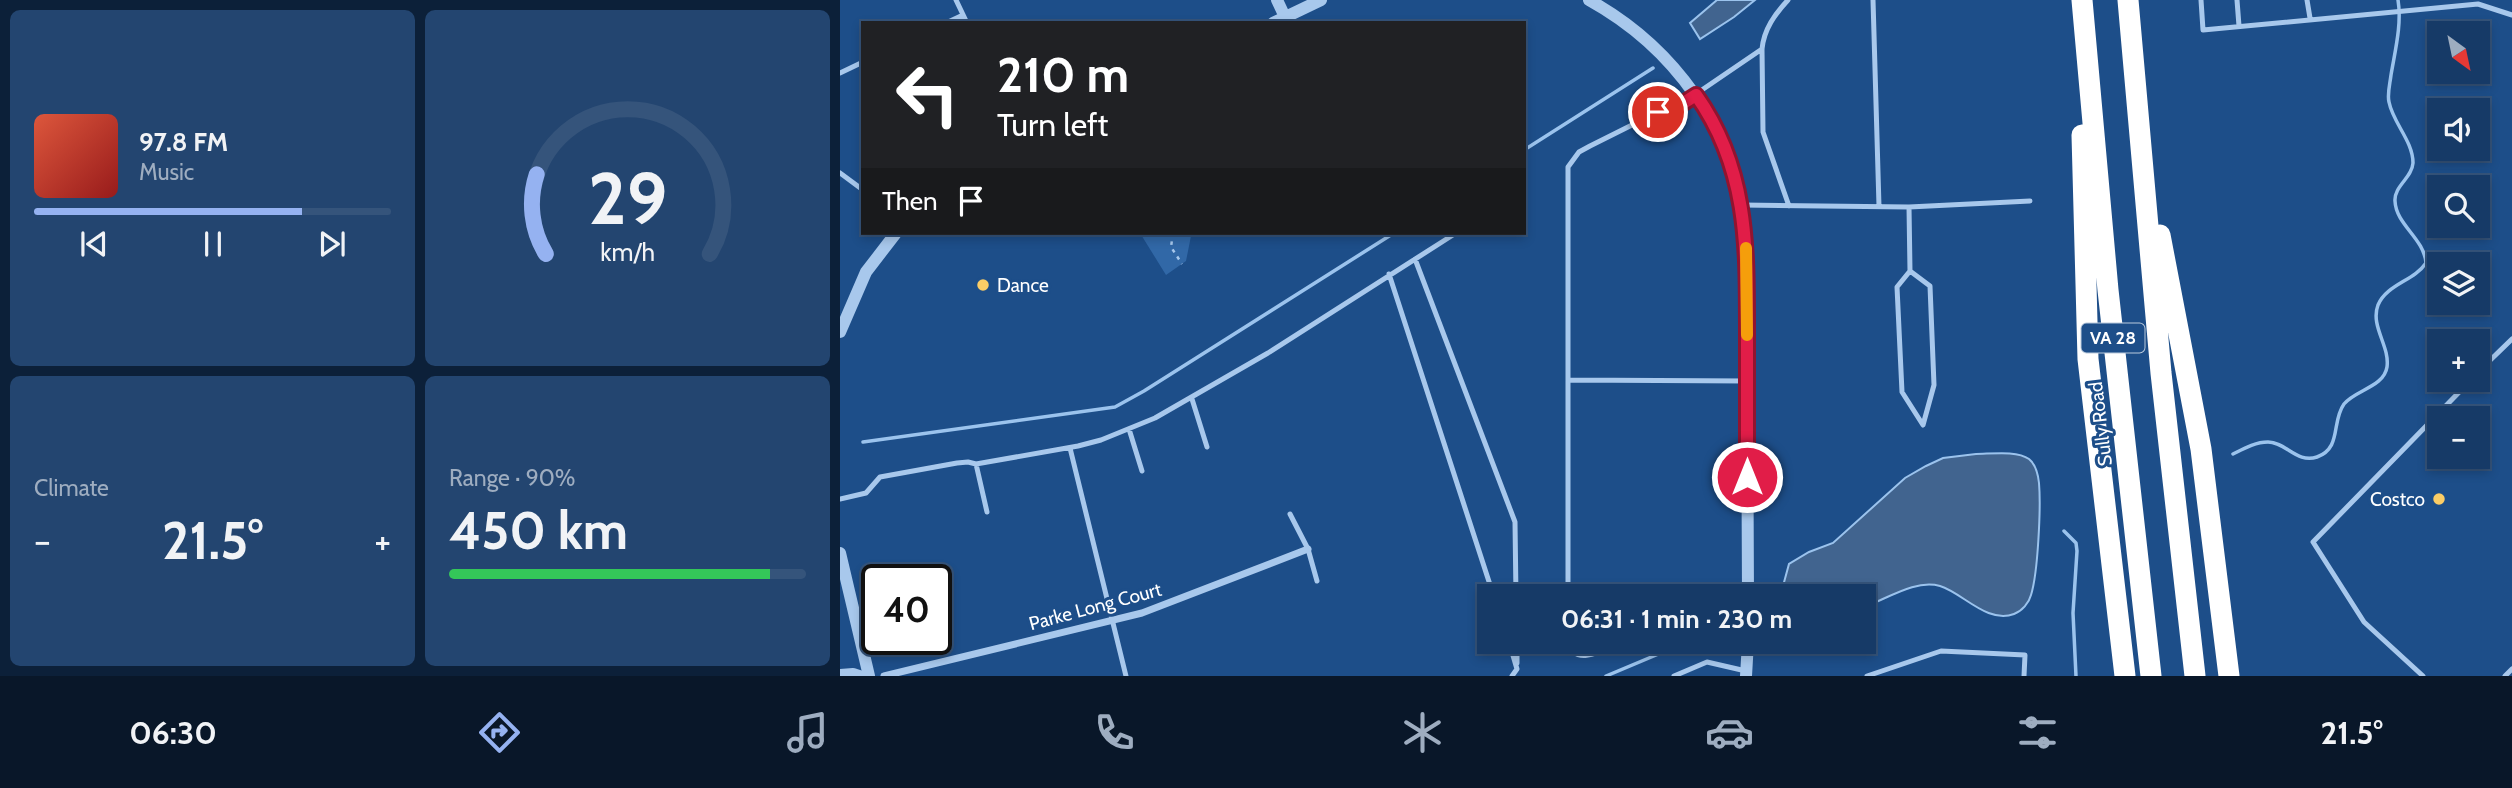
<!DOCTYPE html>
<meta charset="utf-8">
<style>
:root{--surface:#163a67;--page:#234570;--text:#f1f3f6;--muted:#9eadc0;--line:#35547b;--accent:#95b2f1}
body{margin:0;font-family:Cabin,sans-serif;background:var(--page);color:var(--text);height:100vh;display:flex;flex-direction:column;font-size:26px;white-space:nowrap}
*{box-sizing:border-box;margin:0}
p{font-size:23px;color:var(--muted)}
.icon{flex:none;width:38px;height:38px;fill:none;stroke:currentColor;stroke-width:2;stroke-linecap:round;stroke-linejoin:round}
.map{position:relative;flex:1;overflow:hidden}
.details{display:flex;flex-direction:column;gap:10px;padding:10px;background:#0c2039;width:840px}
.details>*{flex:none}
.guide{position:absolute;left:21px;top:21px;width:665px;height:214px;border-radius:0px;box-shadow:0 4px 10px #0003,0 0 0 2px var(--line);background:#202124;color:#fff;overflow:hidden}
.needle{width:46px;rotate:147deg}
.tools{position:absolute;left:1587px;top:21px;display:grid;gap:14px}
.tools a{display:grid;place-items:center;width:63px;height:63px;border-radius:0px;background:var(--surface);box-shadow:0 4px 10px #0003,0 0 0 2px var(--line);font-size:35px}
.speed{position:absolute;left:21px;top:564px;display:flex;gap:14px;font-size:35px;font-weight:700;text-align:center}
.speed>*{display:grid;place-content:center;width:91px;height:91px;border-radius:50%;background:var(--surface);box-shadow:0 4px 10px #0003,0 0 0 2px var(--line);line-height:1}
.speed .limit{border:4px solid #111;border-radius:10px;background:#fff;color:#111}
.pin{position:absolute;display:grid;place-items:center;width:60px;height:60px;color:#fff;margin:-30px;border:4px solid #fff;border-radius:50%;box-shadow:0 2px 7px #0007}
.me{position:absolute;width:77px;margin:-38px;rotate:0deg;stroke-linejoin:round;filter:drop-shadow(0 0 5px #0008)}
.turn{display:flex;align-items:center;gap:24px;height:147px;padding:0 21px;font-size:32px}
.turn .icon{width:91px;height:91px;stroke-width:2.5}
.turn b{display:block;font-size:49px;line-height:60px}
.then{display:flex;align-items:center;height:66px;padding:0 21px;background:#0003;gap:14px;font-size:26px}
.big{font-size:52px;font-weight:700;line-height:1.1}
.details .card{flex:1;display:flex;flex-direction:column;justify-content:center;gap:10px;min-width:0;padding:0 24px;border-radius:10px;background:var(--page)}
.details .dial{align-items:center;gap:0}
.dial svg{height:182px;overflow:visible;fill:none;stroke:var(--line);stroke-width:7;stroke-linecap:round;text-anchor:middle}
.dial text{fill:var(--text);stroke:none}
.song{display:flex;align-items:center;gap:21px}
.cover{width:84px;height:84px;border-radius:10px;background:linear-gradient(135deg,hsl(10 70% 55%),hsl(0 70% 35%))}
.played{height:7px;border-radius:4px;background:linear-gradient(90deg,var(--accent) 75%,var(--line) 75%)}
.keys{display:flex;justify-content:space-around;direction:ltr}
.heat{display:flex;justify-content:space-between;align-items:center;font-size:38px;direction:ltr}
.charge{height:10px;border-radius:5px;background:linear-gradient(90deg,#34c759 90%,var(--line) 0)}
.details .tiles{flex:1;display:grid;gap:10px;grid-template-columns:repeat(2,1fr)}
.trip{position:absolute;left:637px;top:584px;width:399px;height:70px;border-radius:0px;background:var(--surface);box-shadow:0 4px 10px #0003,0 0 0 2px var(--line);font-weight:700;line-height:70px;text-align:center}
.tab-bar{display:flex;height:112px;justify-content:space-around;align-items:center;background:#091729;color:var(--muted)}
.tab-bar .icon{width:49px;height:49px}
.tab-bar .on{color:var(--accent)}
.tab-bar b{font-size:32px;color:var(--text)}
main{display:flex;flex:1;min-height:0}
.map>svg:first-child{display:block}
.green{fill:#3168a7}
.water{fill:#41648f;stroke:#9bc3ed;stroke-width:2}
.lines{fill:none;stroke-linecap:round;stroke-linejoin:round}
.stream{stroke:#9bc3ed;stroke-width:3.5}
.path{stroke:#a8c8ec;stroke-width:2.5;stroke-dasharray:3.5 5;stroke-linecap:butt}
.service{stroke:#a8c8ec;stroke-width:5}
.minor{stroke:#a8c8ec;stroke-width:7}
.tertiary{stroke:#a8c8ec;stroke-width:12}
.motorway{stroke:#fff;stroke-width:21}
.route-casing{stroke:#92132f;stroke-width:18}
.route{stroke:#e11d48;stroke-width:12}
.slow{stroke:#f59e0b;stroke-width:12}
.poi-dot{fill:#fbcd66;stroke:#1d4e89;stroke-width:2.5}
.labels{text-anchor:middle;stroke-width:6;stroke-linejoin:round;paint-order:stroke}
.shield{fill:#1d4e89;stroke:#bbcadc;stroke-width:2}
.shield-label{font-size:18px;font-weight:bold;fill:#fff}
.poi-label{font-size:19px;fill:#fff;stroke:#1d4e89;text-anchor:start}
.street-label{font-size:19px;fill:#fff;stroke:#1d4e89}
</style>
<main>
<section class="details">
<div class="tiles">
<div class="card">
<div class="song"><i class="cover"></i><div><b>97.8 FM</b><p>Music</p></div></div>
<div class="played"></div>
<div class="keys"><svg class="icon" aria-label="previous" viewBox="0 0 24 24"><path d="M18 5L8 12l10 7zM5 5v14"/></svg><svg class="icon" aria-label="pause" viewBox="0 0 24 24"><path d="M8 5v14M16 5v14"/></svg><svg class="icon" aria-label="next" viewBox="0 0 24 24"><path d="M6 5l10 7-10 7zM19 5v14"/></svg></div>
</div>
<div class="card dial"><svg viewBox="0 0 100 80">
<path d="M14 69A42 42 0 1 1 86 69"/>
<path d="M14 69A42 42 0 0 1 10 34" stroke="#95b2f1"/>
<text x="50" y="56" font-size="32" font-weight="700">29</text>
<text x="50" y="72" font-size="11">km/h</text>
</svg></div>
<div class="card"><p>Climate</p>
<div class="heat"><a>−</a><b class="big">21.5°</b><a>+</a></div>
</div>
<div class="card"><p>Range · 90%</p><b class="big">450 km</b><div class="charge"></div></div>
</div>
</section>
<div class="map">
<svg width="1672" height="676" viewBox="0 0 1672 676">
<rect width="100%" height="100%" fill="#1d4e89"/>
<!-- green -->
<path class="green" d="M 300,233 L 356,233 L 351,236 L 346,261 L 326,275 Z"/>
<!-- water -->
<path class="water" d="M 877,0 L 915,0 L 894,17 L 860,39 L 850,23 Z
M 1136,454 C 1150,454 1177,450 1189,459 C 1195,464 1198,474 1199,483 C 1201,507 1198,573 1191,595 C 1189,603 1182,611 1174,614 C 1147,624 1123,593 1100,586 C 1075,579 1047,599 1024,607 L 1024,597 L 940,597 L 949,564 L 969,552 L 993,543 L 1065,478 L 1086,466 L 1103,458 Z"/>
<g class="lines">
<!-- stream -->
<path class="stream" d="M 684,150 L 813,68
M 23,442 L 275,407 L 304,391 L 554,233
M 1393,454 C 1403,449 1415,442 1428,442 C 1446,442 1457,464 1477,457 C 1502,448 1491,422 1504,404 C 1515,390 1544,387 1547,367 C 1550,346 1530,326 1538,305 C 1547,284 1574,281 1586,263 C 1584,238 1556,225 1555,201 C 1554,186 1572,178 1573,163 C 1573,141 1553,123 1549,102 C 1547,94 1550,84 1551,75 C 1555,51 1562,24 1558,0
M 1224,531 L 1236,543 L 1237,551 L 1233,613 L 1236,676
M 766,676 L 847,642"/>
<!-- path -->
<path class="path" d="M 333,233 L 331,247 L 342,264"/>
<!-- service -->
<path class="service" d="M 116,0 L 127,23
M 948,0 C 935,14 924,29 922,49 L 923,132 L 949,206
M 1033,0 L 1039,206
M 1361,0 L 1363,30 L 1638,4 L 1672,15
M 1397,0 L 1399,26
M 1467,0 L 1470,18
M 106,23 L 123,15
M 0,73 L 23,62
M 0,173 L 23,190
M 902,205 L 1069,207 L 1070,271 L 1057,287 L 1062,392 L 1083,425 L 1094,385 L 1090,286 L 1070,271
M 1069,207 L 1190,201
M 575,259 L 675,522 L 676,597
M 549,274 L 654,597
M 1638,372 L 1672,339
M 728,380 L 907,381
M 352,399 L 367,447
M 289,429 L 302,471
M 230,448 L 286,676
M 136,464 L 147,512
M 0,499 L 26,493 L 40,477 L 117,463 L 128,462 L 136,464 L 238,446 L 261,440 L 315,418 L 428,353 L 616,233
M 450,514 L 468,549 L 477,581
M 728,597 L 728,167 L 739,152 L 750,146 L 818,112 L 831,111 L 922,49
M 669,642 L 677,669 L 672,676
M 677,642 L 677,663
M 729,642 C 734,669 767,648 782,642
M 834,676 L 867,662 L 906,671
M 1027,676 L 1101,651 L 1185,655 L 1184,676
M 1583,676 L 1524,622 L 1473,542 L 1631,380
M 1665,676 L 1672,669"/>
<!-- minor -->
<path class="minor" d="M 44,676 L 302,613 L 468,549"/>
<!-- tertiary -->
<path class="tertiary" d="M 437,0 L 445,17
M 749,0 C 834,47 893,129 905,226 C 910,273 907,322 907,369 C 907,445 907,521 908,597
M 433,23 L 481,0
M 0,332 L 26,272 L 56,233
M 0,553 L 29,676
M 0,675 L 13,674 L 19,676
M 906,676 L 908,642"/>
<!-- motorway -->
<path class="motorway" d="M 1242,0 L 1268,290 L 1311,676
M 1288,0 L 1321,373 L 1355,676
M 1242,135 L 1248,359 L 1285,676
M 1320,235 L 1361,449 L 1389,676"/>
</g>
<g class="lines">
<defs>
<path id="route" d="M 818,112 L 831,111 L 856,95 C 908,168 907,246 907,332 C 907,380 907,429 907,477"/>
</defs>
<!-- route casing -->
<use href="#route" class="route-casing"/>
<!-- route -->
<use href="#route" class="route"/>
<!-- slow -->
<path class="slow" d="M 906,248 L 907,335"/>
</g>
<!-- markers -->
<g class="poi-dot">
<circle cx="143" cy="285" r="7"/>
<circle cx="1599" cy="499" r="7"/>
</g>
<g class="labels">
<!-- shield labels -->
<rect class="shield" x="1241.5" y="323.5" width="63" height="29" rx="5"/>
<g class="shield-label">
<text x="1273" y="344">VA 28</text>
</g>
<!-- poi labels -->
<g class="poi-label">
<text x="157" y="292">Dance</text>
<text x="1585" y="506" text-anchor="end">Costco</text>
</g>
<!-- street labels -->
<g class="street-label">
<text transform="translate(1260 424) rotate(-97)" y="7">Sully Road</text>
<text transform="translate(255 606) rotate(-15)" y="7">Parke Long Court</text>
</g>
</g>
</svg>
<div class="tools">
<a><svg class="needle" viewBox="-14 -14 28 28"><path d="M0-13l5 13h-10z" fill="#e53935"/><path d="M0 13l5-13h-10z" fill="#9eadc0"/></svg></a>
<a><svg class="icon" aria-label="sound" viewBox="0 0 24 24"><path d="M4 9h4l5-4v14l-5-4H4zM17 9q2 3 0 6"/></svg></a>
<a><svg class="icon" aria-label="search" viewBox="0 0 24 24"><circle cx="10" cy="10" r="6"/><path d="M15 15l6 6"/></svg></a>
<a><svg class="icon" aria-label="layers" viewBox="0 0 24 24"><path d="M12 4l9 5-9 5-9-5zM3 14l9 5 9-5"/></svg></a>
<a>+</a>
<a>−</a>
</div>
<div class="speed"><div class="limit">40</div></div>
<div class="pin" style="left:818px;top:112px;background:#d93025"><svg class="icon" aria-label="arrive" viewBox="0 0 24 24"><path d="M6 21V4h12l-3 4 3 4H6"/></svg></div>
<svg class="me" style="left:907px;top:477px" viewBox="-20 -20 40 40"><circle r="17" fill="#e11d48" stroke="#fff" stroke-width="3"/><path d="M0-11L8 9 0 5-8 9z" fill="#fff"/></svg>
<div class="trip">06:31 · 1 min · 230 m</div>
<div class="guide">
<div class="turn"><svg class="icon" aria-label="left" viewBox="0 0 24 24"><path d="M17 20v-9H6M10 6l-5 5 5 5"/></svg><div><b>210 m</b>Turn left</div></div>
<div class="then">Then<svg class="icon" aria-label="arrive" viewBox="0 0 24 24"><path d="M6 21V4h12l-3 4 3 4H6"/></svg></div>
</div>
</div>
</main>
<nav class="tab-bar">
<b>06:30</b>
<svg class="icon on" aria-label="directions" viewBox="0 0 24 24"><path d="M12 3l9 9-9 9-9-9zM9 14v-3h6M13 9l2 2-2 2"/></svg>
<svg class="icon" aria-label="music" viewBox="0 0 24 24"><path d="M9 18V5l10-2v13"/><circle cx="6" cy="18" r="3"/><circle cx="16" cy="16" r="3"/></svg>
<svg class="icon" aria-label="phone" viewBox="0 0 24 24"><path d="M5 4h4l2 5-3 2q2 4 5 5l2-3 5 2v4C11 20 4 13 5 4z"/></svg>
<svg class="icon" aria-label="climate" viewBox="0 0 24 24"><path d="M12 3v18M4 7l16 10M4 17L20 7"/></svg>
<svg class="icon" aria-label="car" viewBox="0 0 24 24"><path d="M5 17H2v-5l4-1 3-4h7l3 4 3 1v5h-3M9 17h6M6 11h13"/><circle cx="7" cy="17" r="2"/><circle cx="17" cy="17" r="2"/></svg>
<svg class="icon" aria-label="filters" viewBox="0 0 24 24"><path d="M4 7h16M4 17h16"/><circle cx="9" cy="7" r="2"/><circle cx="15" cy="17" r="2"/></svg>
<b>21.5°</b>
</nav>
